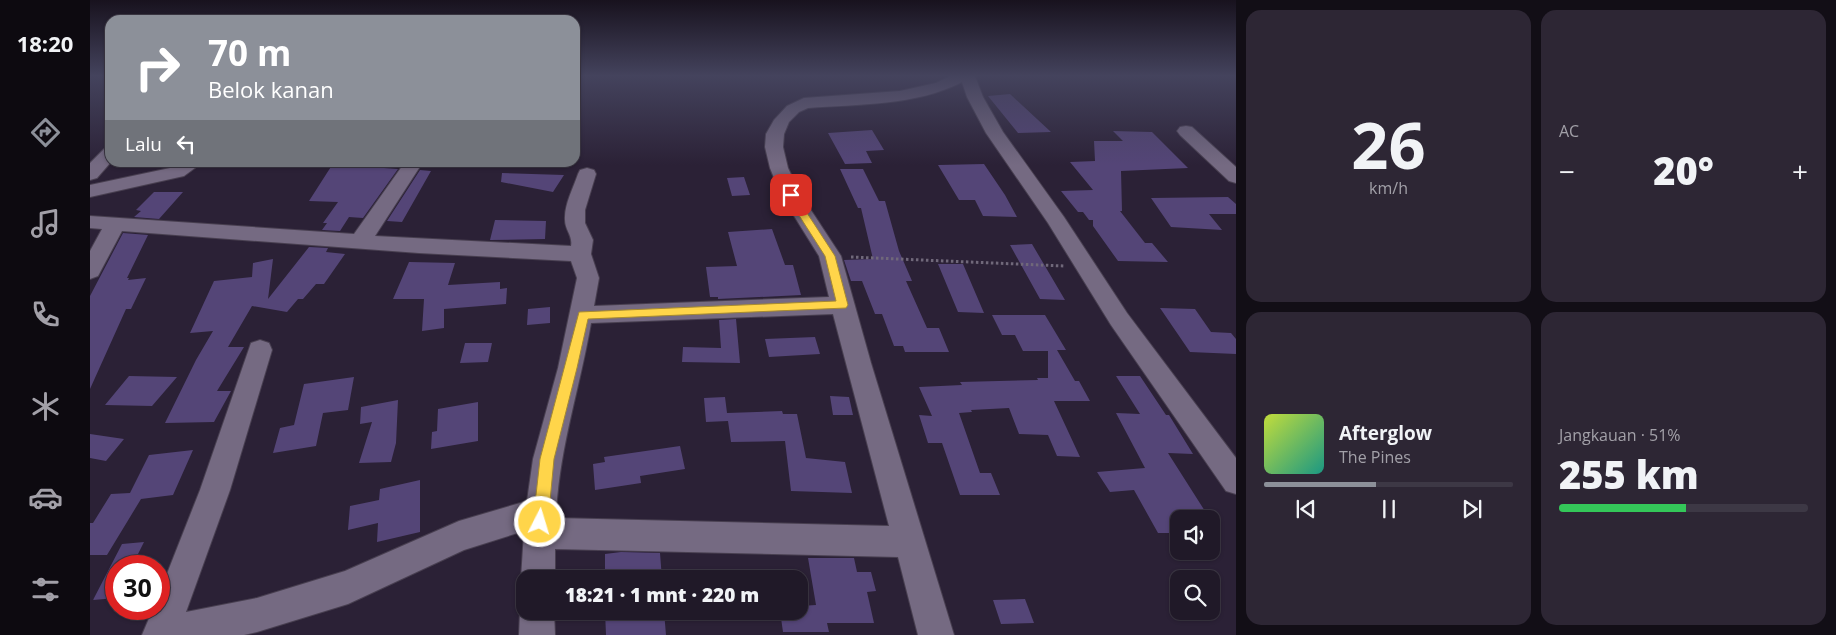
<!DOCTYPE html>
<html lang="id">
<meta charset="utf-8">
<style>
:root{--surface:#201928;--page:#2d2634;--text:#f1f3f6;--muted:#a2a0a8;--line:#3d3845;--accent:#8c9099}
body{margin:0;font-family:"Open Sans",sans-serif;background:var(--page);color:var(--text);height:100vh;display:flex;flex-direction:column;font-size:19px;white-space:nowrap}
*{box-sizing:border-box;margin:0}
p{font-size:16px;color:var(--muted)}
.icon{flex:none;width:28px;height:28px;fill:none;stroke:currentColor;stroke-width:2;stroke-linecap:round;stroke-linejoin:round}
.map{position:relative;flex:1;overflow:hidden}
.panel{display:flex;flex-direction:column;gap:10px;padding:10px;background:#120e16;width:600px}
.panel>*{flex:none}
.banner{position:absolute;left:15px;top:15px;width:475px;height:152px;border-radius:15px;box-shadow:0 1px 4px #0004,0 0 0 1px var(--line);background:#8c9099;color:#fff;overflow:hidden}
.buttons{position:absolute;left:1080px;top:510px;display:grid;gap:10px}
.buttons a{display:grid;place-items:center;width:50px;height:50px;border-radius:10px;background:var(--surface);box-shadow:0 1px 4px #0004,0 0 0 1px var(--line);font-size:25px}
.speed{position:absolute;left:15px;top:555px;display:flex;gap:10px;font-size:25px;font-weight:700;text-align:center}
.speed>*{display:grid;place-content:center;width:65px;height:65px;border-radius:50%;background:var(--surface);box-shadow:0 1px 4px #0004,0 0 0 1px var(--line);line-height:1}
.speed .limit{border:8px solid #d22;background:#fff;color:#111}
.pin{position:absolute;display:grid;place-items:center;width:42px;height:42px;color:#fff;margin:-21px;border-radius:10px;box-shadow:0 2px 8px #0006}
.me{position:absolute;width:55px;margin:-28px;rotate:5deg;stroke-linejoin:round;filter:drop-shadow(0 0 4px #0008)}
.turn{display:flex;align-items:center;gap:18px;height:105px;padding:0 20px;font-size:22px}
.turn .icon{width:65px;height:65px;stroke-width:2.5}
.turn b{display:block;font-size:35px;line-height:42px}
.then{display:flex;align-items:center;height:48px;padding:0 20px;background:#0003;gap:10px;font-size:19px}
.big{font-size:38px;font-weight:800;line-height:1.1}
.panel .tile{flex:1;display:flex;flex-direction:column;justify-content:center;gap:8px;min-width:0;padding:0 18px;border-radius:15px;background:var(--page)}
.panel .dial{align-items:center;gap:0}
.dial b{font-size:65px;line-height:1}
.song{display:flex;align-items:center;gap:15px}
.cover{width:60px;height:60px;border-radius:8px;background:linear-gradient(135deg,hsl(70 70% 55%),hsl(170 70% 35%))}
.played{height:5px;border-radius:2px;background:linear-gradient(90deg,var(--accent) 45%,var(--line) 45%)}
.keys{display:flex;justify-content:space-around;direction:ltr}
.heat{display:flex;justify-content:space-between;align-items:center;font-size:28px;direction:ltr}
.charge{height:8px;border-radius:4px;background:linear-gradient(90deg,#34c759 51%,var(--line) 0)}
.panel .tiles{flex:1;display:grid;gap:10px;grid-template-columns:repeat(2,1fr)}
.trip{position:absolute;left:426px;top:570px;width:292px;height:50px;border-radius:15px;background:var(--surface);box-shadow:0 1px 4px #0004,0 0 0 1px var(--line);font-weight:800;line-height:50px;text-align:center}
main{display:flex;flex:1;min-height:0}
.tabs{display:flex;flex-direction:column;width:90px;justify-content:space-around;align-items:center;background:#0d0a10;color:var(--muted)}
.tabs .icon{width:35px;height:35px}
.tabs .active{color:var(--accent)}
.tabs b{font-size:22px;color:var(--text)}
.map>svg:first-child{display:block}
.building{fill:#544577}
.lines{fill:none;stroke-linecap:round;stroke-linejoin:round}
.street-casing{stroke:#483f50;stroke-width:2}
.path{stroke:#70687a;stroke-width:3;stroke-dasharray:2.5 2.5;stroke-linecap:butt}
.street{fill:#756a82;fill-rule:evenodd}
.route{fill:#ffd54a;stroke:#a68a30}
</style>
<main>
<nav class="tabs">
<b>18:20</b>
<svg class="icon active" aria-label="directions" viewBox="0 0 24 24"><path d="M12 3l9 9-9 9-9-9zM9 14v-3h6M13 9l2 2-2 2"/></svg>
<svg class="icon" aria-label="music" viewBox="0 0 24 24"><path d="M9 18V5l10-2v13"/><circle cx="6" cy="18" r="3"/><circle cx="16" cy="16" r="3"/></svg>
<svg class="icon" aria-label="phone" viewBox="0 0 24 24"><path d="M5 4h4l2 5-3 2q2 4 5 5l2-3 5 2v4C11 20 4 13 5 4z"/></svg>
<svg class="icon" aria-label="climate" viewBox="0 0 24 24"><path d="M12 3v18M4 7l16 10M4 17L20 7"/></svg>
<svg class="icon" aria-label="car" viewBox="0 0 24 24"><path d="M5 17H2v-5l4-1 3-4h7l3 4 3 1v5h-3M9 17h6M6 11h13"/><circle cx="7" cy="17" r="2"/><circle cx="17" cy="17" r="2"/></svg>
<svg class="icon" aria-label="filters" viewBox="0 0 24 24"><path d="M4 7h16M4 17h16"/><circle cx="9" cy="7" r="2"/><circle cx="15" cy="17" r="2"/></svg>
</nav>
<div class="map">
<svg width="1146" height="635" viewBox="0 0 1146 635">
<rect width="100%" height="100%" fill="#2b2136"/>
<!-- building -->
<path class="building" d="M 920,94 L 961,132 L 928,133 L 898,96 Z
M 782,130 L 794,150 L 776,151 L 782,163 L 755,164 L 738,133 Z
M 1023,131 L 1062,132 L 1098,168 L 1031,171 L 1032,211 L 1030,211 L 1055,243 L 1062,243 L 1078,262 L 1028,261 L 1003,226 L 1003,220 L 999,220 L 993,212 L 988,212 L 971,191 L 1003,190 L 980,162 L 1005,161 L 1004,141 L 1033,141 Z
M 244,162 L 269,162 L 266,166 L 308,169 L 273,218 L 259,217 L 250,231 L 232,230 L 237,223 L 233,223 L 248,202 L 219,201 Z
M 894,164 L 915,195 L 927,217 L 893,216 L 885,200 L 869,200 L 848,165 Z
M 750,169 L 773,169 L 789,201 L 795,201 L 809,251 L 822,281 L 816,281 L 837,328 L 849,328 L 859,352 L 815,352 L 813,346 L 804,346 L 792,314 L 785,314 L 772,281 L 761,281 L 754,260 L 783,259 L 771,208 L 768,208 Z
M 330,170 L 341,171 L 312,222 L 297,221 Z
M 412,173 L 474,175 L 463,192 L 411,182 Z
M 654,177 L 660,195 L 642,196 L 637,178 Z
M 64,192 L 93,192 L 69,219 L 44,217 L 51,211 L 46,210 Z
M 1138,197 L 1146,204 L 1146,214 L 1119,214 L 1132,230 L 1081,227 L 1061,198 Z
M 405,220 L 456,221 L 455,239 L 400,240 Z
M 682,229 L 695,265 L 703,265 L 711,295 L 628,299 L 628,297 L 620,297 L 616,267 L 647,266 L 638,232 Z
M 33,233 L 58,235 L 37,278 L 39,278 L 38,280 L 56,278 L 41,309 L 36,309 L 0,389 L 0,296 Z
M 942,244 L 975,300 L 950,299 L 920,245 Z
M 219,247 L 238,248 L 236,252 L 255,254 L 234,284 L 226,284 L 213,299 L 208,299 L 197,312 L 162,306 L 138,347 L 154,347 L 127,391 L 141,391 L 124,422 L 75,423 L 106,360 L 123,331 L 100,333 L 124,281 L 162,277 L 163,263 L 183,259 L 178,299 Z
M 319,262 L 365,263 L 358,285 L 410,282 L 410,289 L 417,288 L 416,304 L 354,309 L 354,328 L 332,331 L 334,299 L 303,299 Z
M 848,264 L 873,264 L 894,313 L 868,312 Z
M 460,307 L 460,323 L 437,325 L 438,309 Z
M 1070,308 L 1105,309 L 1121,332 L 1141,333 L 1146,339 L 1146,354 L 1100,352 Z
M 902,315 L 955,315 L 976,350 L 967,350 L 985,381 L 989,381 L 1000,401 L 964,401 L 990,457 L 967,456 L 958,435 L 929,434 L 919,408 L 881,410 L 882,412 L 869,413 L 890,473 L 901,473 L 910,495 L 870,495 L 852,443 L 838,443 L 829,415 L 842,416 L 829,387 L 872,385 L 870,382 L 948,380 L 947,378 L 958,378 L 958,351 L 933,351 L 925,335 L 912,335 Z
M 646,319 L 650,363 L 592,362 L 593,347 L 631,348 L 629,320 Z
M 725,337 L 730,354 L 679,357 L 675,339 Z
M 375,343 L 402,343 L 398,362 L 370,363 Z
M 39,376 L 87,377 L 62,406 L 15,405 Z
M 1026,376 L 1050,376 L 1076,415 L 1079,415 L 1103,454 L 1078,453 L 1120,519 L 1089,519 L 1089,533 L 1068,533 L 1044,490 L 1020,492 L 1007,472 L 1055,468 L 1026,413 L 1050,414 Z
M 264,377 L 258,410 L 233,413 L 226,446 L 183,453 L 190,428 L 204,425 L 214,384 Z
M 740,396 L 759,397 L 763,415 L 743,415 Z
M 635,397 L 637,413 L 692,411 L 693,414 L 707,414 L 716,458 L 755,462 L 762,493 L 701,491 L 695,441 L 641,442 L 638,421 L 616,422 L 614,398 Z
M 308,400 L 306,443 L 301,462 L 269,463 L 282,422 L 270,424 L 271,407 Z
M 388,402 L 388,441 L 341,449 L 342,432 L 347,431 L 348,409 Z
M 0,434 L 34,439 L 16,461 L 0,458 Z
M 590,446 L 595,469 L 550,476 L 551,483 L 505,490 L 503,464 L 515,462 L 514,457 Z
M 103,450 L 83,495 L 51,499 L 17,555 L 0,555 L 0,523 L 3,523 L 21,494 L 40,493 L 59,455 Z
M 330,480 L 330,532 L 287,542 L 288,523 L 258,530 L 260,506 L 289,500 L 290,489 Z
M 54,542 L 42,566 L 26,566 L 26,598 L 3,600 L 32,544 Z
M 531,552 L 570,553 L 572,579 L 515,579 L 515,554 Z
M 718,558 L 764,558 L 767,572 L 781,572 L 786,591 L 777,592 L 784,623 L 737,623 L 739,632 L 693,632 L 690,611 L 710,611 L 710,606 L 726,605 Z
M 935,599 L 944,623 L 911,624 L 903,600 Z
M 515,611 L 574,611 L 576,635 L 516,635 Z"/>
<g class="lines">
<defs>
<path id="street" d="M 860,76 L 885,76 L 893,97 L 913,132 L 974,217 L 1037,313 L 1146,458 L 1146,494 L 1136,491 L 1021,325 L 958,223 L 896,133 L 877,97 L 872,82 C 826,106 768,104 718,108 L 709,112 L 699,122 L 694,134 L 693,147 L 698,168 L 711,195 L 751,256 L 781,363 L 864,635 L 828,635 L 808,557 L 465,549 L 465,579 L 435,579 L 435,588 L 431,579 L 434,531 L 374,550 L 258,604 L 167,632 L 154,635 L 52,635 L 63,609 L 69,609 L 69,594 L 110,490 L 161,343 L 170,340 L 179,343 L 182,350 L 140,490 L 96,612 L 167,598 L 255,571 L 369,521 L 437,501 L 443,459 L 468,368 L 487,278 L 481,261 L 329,253 L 32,231 L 8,276 L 0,279 L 0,251 L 12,229 L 0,228 L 0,216 L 264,234 L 315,162 L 333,162 L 285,236 L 481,246 C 483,236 475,230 475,220 C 474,205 483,189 488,174 L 490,170 L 497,168 L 504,170 L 506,174 L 495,210 L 495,223 L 503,240 L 501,254 L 509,278 L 504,306 L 739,297 L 729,256 L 691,195 L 680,168 L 675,147 L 676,134 L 684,120 L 697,106 L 714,98 L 810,91 L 846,83 ZM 743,314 L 799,526 L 466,518 C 468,452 490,388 501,323 Z
M 1096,126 L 1102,127 L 1146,167 L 1146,183 L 1139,181 L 1090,135 L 1087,131 L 1090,127 Z
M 20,148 L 21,162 L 7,178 L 0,180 L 0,163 L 14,149 Z
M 90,162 L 113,162 L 94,176 L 0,197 L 0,185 L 80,168 Z
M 435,599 L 435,611 L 464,611 L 465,635 L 429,635 L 430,611 Z"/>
</defs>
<!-- street casing -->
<use href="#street" class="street-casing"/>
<!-- path -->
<path class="path" d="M 761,257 L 974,266"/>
<!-- street -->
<use href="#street" class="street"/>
</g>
<!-- sky -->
<linearGradient id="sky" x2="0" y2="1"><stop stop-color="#18121e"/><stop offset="0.46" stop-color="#44435d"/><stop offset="1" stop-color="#44435d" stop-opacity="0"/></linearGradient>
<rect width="1146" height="165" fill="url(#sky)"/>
<!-- route -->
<path class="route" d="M 698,193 L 704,193 L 745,256 L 758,305 L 756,308 L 498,319 L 487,368 L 464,459 L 458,522 L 456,527 L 450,529 L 445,527 L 443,522 L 450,459 L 489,312 L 746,301 L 735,256 L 696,195 Z"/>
</svg>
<div class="buttons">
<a><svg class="icon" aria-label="sound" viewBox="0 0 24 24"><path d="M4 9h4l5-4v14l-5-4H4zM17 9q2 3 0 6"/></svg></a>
<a><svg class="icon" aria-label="search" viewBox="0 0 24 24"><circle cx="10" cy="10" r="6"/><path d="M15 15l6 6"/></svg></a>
</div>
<div class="speed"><div class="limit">30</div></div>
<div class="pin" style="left:701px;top:195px;background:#d93025"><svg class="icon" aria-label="arrive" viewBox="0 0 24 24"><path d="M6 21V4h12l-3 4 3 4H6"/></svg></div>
<svg class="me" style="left:450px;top:522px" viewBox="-20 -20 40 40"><circle r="17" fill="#ffd54a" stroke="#fff" stroke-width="3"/><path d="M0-11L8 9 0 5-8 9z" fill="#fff"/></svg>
<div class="trip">18:21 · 1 mnt · 220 m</div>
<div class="banner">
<div class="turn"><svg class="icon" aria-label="right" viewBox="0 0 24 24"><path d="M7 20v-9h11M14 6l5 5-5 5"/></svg><div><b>70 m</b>Belok kanan</div></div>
<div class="then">Lalu<svg class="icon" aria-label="left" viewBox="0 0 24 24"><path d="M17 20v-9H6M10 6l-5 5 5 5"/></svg></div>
</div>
</div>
<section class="panel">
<div class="tiles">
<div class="tile dial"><b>26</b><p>km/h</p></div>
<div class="tile"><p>AC</p>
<div class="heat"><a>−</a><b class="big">20°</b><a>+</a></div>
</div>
<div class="tile">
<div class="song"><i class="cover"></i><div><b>Afterglow</b><p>The Pines</p></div></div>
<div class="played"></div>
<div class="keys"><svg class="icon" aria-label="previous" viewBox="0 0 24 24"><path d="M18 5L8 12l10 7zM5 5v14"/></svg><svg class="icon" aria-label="pause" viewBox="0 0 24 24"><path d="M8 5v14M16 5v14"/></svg><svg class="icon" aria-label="next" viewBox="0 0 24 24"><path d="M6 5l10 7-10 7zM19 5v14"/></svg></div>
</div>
<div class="tile"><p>Jangkauan · 51%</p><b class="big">255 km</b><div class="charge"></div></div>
</div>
</section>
</main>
